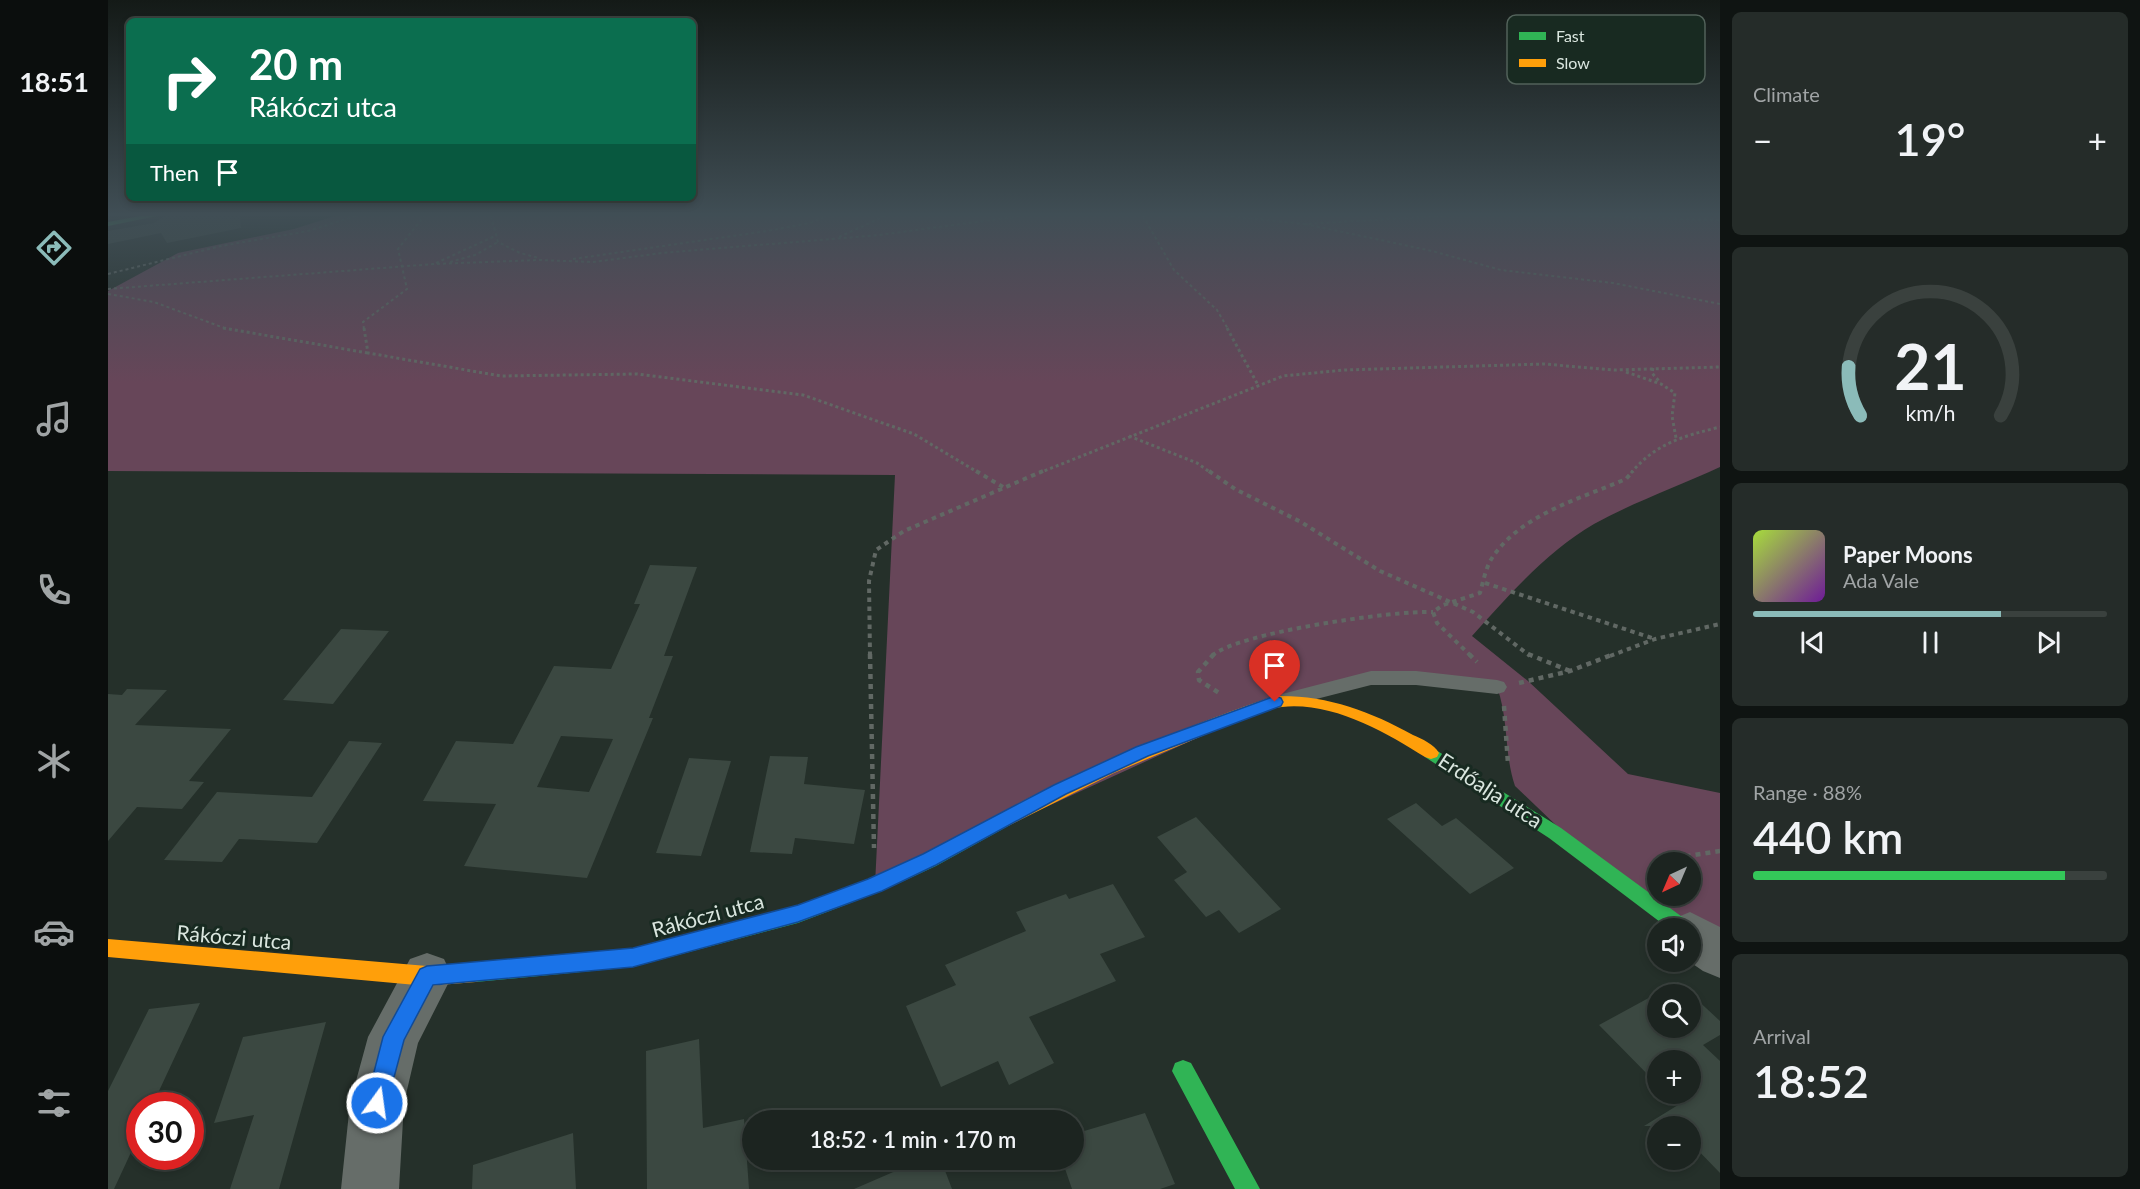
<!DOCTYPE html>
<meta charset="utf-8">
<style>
:root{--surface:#1c2420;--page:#252c29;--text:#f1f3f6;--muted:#a0a4a5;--line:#3a413e;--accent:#8bbbb9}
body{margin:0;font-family:Lato,sans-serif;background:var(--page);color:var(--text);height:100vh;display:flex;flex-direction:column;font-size:22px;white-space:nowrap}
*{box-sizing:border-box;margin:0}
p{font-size:20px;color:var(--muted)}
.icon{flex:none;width:33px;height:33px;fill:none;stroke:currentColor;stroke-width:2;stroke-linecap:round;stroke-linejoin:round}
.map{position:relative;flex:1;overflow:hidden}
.sheet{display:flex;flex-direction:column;gap:12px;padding:12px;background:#0f1412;width:420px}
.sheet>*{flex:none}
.hud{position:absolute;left:18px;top:18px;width:570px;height:183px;border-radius:9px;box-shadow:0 3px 9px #0003,0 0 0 2px var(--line);background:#0b6e4f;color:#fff;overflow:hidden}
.needle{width:39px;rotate:224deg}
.controls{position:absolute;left:1539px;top:852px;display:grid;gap:12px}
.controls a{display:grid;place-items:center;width:54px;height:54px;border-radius:50%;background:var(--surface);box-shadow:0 3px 9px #0003,0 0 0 2px var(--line);font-size:30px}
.speed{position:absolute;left:18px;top:1092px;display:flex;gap:12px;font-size:30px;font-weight:700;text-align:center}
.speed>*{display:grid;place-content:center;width:78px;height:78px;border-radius:50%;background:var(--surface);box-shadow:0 3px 9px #0003,0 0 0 2px var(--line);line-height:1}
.speed .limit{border:9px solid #d22;background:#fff;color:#111}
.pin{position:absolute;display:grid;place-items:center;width:51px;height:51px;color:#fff;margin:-62px -26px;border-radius:50% 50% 50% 0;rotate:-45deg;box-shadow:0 0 6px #0007}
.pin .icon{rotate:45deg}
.me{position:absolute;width:66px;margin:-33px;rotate:14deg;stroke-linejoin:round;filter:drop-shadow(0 0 4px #0008)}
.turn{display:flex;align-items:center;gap:21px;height:126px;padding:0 24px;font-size:27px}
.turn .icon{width:78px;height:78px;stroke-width:2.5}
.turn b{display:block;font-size:42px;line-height:51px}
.then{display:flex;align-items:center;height:57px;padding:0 24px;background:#0003;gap:12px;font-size:22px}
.big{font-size:45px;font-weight:600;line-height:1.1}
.sheet .card{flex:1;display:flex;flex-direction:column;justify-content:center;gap:9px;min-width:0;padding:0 21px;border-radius:9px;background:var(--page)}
.sheet .dial{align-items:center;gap:0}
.dial svg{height:156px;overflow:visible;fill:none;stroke:var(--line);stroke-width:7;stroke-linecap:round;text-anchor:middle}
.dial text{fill:var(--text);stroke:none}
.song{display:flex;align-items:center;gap:18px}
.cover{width:72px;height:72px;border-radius:9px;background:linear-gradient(135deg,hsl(80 70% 55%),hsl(280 70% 35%))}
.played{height:6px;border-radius:3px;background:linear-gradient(90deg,var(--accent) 70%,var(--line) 70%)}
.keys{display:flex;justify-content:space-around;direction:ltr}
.heat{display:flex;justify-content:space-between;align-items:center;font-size:33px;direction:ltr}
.charge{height:9px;border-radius:4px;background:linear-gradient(90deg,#34c759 88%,var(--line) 0)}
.trip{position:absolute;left:634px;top:1110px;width:342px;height:60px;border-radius:30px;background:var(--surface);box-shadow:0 3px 9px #0003,0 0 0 2px var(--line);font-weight:600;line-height:60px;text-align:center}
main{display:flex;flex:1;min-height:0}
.tabs{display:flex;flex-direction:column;width:108px;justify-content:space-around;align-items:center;background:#0b0e0d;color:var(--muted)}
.tabs .icon{width:42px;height:42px}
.tabs .selected{color:var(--accent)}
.tabs b{font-size:27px;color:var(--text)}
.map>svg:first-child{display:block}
.green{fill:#674659;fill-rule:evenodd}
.building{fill:#3b4841;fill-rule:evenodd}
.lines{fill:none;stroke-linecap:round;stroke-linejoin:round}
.path-far3{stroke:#616864;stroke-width:2;stroke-dasharray:3 3;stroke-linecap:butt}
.path-far2{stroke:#616864;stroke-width:3;stroke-dasharray:3 3;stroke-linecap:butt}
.path-far1{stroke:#616864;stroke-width:4;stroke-dasharray:4.5 4.5;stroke-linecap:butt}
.path{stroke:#616864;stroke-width:4.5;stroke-dasharray:5 5;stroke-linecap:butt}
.lane{fill:#666d69;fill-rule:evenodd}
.street{fill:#666d69;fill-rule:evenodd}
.fast{fill:#30b455;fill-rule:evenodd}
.slow{fill:#ff9f0a;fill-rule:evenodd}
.route{fill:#1a73e8;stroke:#114b97;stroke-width:1.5}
.labels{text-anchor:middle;stroke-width:6;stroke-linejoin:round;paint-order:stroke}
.near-street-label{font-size:21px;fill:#dae6df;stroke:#182a21}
.key{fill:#182a21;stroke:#52625a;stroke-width:1.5}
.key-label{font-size:16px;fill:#dae6df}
</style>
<main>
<nav class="tabs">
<b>18:51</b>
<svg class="icon selected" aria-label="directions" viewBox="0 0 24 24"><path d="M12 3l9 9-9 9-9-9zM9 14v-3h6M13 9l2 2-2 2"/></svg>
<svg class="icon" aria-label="music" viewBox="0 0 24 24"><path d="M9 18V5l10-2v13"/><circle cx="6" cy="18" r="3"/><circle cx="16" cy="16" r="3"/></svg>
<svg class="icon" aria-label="phone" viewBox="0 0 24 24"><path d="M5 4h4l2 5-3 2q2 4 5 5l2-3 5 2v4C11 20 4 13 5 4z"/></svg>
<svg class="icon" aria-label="climate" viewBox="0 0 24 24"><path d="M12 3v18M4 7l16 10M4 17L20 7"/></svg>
<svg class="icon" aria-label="car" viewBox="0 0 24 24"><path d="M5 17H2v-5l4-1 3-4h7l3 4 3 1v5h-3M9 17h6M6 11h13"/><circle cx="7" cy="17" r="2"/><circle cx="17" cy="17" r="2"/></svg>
<svg class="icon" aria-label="filters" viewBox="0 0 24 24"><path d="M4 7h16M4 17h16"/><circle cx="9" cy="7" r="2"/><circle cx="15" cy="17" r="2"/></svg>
</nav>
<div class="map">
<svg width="1612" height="1189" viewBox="0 0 1612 1189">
<rect width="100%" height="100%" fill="#25302a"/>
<!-- green -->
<path class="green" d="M 227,216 L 1612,216 L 1612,467 C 1571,486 1526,502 1486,524 C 1439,551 1400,596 1364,636 L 1420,681 L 1520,774 L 1612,793 L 1612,955 L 1582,928 L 1574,928 L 1500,875 L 1407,786 C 1396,754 1401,720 1389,687 L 1286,678 L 1168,702 L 767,885 L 787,475 L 0,471 L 0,291 L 70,253 L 186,229 ZM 1550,862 L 1582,862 L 1582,896 L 1550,896 Z"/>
<!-- building -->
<path class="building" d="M 56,216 L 132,216 L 133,228 L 59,243 L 53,233 L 0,244 L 0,231 L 46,223 Z
M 542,565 L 589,567 L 556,656 L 565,656 L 541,718 L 545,718 L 479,878 L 356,866 L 388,804 L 315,801 L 348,741 L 405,744 L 446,666 L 503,669 L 532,604 L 526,604 ZM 453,736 L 505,739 L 481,792 L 429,787 Z
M 233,629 L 281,631 L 225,704 L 175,700 Z
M 19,689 L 59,690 L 27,725 L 123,729 L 81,781 L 96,782 L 74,809 L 29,807 L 0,841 L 0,694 L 14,695 Z
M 241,741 L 274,743 L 209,843 L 131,839 L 114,862 L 56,860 L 109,792 L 204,797 Z
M 662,756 L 700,757 L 696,784 L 757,790 L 746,844 L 687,838 L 684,854 L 642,852 Z
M 581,758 L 623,761 L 593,856 L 548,853 Z
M 1308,803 L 1334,826 L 1348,818 L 1406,868 L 1362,894 L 1279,819 Z
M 1088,817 L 1173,909 L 1131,933 L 1111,910 L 1098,917 L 1066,880 L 1079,872 L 1049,837 Z
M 1005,884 L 1037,937 L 992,954 L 1008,981 L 921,1017 L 946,1063 L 901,1085 L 890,1061 L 833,1087 L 798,1006 L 848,985 L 837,965 L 918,931 L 908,912 L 958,894 L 961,899 Z
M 1570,982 L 1612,1021 L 1612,1035 L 1595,1045 L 1612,1061 L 1612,1173 L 1582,1142 L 1582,1126 L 1536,1126 L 1570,1105 L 1558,1094 L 1582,1094 L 1582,1060 L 1550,1060 L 1550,1085 L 1491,1025 ZM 1550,994 L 1582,994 L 1582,1028 L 1550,1028 Z
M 92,1003 L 44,1106 L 32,1106 L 32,1133 L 6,1189 L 0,1189 L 0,1091 L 41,1009 Z
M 218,1022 L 171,1189 L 122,1189 L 146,1115 L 106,1123 L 135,1037 Z
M 591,1039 L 595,1128 L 636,1119 L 641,1189 L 539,1189 L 538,1051 Z
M 1037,1113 L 1067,1184 L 1052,1189 L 964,1189 L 954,1160 L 966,1160 L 966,1134 Z
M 465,1133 L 468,1189 L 364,1189 L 365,1165 Z
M 813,1160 L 833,1160 L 844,1189 L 746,1189 Z"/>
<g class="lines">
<!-- path-far3 -->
<path class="path-far3" d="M 383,216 L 390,242 L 412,253 L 431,258
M 1035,216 L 1066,270 L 1109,310 L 1120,329
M 1117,216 L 1197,224 L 1335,216
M 1470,216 L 1612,220
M 1197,224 L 1324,251 L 1393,270 L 1505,283 L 1612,304
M 731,237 L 777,216
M 465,259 L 659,231 L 702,223 L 718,216
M 342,262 L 367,255 L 390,242
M 328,263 L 387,236
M 0,274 L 113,246 L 200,231 L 248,216
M 0,289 L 326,264 L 431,260 L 485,262 L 554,253 L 771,235 L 913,216
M 0,294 L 46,302 L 119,329
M 256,329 L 255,322 L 299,289 L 290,249 L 316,216"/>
<!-- path-far2 -->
<path class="path-far2" d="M 115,328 L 260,353
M 256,328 L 260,353 L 393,376 L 529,374 L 695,395 L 806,434 L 871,473
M 1119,328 L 1150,385
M 1545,368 L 1544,373 L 1551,381
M 1518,372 L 1553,384 L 1567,393 L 1564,416 L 1568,438
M 1021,436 L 1089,463 L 1103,473
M 931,473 L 1175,376 L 1236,370 L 1436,364 L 1506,370 L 1612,367
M 1523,473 C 1548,443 1576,436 1612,427"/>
<!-- path-far1 -->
<path class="path-far1" d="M 868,471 L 895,487
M 1101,471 L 1127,489 L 1193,522 L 1272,571 L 1365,612 L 1422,656
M 1377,583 L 1547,639
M 762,656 L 761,581 L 768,550 L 796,531 L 935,471
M 1104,656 C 1127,633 1288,610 1325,612
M 1363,656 L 1329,623 L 1325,612 L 1335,605 L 1372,593 C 1375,582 1378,567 1384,558 C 1413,514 1472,499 1518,479 L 1525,471
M 1502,656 L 1547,639 L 1612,624"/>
<!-- path -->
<path class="path" d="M 762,654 L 766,848
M 1106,654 L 1090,672 L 1091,680 L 1111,693
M 1361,654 L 1369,662
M 1420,654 L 1462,671
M 1411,683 L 1462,671 L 1506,654
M 1396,706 L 1400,764
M 1548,861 L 1612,851"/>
<!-- lane -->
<path class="lane" d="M 1263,671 L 1308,671 L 1389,680 L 1396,682 L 1399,687 L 1396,692 L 1389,694 L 1308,685 L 1263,685 L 1181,706 L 1174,704 L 1171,699 L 1174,694 Z"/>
<!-- street -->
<path class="street" d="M 1582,912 L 1612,927 L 1612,978 L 1595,971 L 1582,962 L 1582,928 L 1561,928 L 1565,919 Z
M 319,953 L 336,959 L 344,976 L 310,1043 L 296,1103 L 291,1189 L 233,1189 L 242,1103 L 260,1037 L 302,959 Z"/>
<!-- fast -->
<path class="fast" d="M 32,216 L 49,216 L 0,226 L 0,222 Z
M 1323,747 L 1453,828 L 1581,922 L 1584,928 L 1582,931 L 1582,928 L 1560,928 L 1441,838 L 1317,757 L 1315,753 L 1317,749 Z
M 896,813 L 902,815 L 905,820 L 902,825 L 828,866 L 774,891 L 690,923 L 525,967 L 368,982 L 361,979 L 358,972 L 361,965 L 368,962 L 525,949 L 690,905 L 760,879 L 816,854 Z
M 1075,1060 L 1083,1063 L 1152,1189 L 1127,1189 L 1064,1071 L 1067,1063 Z"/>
<!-- slow -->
<path class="slow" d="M 1169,696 C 1218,695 1262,711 1305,735 C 1314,739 1326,744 1331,753 L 1329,757 L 1323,759 L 1317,757 C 1271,728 1208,692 1151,712 L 1006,773 L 902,825 L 896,827 L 890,825 L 887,820 C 897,800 1137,702 1169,696 Z
M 0,939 L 319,966 L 368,962 L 375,965 L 378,972 L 375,979 L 368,982 L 319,986 L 0,957 Z"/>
</g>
<!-- sky -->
<linearGradient id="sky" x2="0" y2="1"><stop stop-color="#141a17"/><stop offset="0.56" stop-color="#404e55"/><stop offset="1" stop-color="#404e55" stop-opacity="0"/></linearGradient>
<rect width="1612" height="383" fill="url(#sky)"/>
<!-- route -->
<path class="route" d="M 1167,696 L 1173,698 L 1175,702 L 1173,706 L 1040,756 L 958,794 L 828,865 L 774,891 L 690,922 L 525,967 L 325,985 L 296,1040 L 277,1111 L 269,1115 L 261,1111 L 258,1103 L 275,1037 L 312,969 L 319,966 L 525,948 L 690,905 L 760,879 L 815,854 L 946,785 L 1028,747 Z"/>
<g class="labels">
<!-- near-street labels -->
<g class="near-street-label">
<text transform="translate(1382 791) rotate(33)" y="7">Erdőalja utca</text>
<text transform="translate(600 916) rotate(-15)" y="7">Rákóczi utca</text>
<text transform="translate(126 938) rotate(5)" y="7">Rákóczi utca</text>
</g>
</g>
<!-- legend -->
<rect x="1399" y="15" width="198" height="69" rx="9" class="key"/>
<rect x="1411" y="32" width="27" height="8" fill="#30b455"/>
<rect x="1411" y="59" width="27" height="8" fill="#ff9f0a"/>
<g class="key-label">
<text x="1448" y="42">Fast</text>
<text x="1448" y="69">Slow</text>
</g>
</svg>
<div class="controls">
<a><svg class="needle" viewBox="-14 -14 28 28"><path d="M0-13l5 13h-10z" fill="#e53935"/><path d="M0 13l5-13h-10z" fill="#a0a4a5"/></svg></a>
<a><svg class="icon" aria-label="sound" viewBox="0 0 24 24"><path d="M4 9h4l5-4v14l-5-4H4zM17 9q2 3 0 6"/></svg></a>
<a><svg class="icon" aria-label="search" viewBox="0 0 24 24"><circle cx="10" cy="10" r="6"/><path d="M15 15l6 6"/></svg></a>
<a>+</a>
<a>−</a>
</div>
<div class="speed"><div class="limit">30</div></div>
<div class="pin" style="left:1167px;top:702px;background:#d93025"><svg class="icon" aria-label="arrive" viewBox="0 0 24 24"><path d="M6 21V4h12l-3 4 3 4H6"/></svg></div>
<svg class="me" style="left:269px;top:1103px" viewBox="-20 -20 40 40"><circle r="17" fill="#1a73e8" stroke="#fff" stroke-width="3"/><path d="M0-11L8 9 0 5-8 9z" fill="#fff"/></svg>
<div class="trip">18:52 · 1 min · 170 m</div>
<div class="hud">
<div class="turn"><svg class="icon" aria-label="right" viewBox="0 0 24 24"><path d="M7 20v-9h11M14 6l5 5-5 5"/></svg><div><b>20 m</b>Rákóczi utca</div></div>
<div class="then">Then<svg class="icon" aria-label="arrive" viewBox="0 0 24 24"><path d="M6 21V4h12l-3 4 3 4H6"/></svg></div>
</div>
</div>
<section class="sheet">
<div class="card"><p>Climate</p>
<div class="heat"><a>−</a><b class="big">19°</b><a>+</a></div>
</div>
<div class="card dial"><svg viewBox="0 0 100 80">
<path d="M14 69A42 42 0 1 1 86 69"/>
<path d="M14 69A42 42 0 0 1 8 44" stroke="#8bbbb9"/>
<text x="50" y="56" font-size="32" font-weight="700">21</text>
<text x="50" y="72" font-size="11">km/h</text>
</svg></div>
<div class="card">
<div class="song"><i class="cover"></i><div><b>Paper Moons</b><p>Ada Vale</p></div></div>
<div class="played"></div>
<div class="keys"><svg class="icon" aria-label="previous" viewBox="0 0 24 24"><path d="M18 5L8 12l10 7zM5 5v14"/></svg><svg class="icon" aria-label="pause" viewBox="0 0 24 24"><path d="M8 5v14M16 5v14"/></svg><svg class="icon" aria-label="next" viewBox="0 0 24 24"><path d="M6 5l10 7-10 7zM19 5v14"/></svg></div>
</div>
<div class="card"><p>Range · 88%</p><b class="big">440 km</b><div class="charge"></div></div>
<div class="card"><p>Arrival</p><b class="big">18:52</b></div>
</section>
</main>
